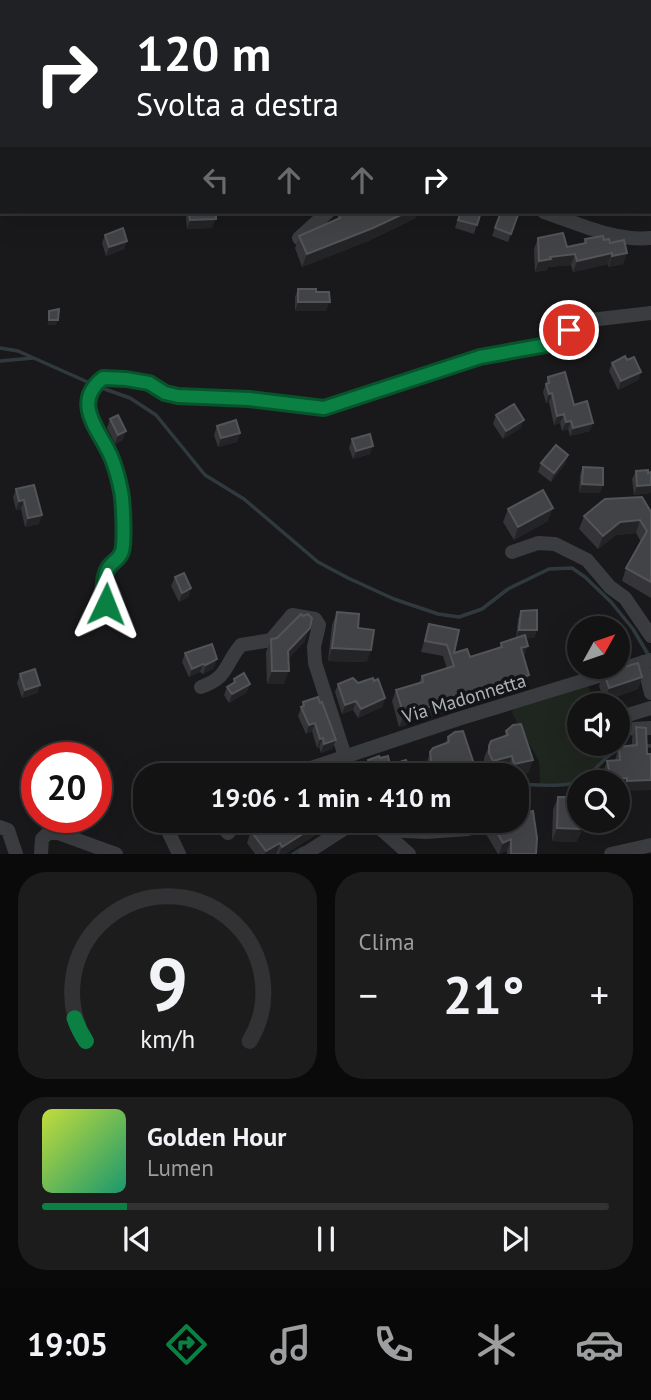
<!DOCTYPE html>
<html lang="it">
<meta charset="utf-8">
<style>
:root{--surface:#131314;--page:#1c1c1d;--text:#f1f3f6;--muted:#9d9ea0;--line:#323234;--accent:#0b8043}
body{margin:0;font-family:"PT Sans",sans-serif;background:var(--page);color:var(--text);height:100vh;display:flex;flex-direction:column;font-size:26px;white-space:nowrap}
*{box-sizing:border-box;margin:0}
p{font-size:23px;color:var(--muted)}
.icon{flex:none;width:38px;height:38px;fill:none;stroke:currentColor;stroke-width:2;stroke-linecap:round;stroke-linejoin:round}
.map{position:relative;height:854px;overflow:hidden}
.side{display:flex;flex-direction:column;gap:18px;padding:18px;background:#0a0a0b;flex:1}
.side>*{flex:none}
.hud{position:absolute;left:0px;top:0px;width:651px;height:214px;box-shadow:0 7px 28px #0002,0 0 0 2px var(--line);background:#202124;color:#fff;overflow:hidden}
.needle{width:46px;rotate:50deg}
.buttons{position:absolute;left:567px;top:616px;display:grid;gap:14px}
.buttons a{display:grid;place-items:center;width:63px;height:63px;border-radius:50%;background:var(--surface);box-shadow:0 7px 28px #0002,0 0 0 2px var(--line);font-size:35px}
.speed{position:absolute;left:21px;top:742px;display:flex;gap:14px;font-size:35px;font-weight:700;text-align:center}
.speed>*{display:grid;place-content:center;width:91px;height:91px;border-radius:50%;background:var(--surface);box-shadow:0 7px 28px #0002,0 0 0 2px var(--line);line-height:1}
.speed .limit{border:10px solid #d22;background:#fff;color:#111}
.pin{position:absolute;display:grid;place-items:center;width:60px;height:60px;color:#fff;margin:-30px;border:4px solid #fff;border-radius:50%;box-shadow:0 2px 7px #0007}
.me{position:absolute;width:77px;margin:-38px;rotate:2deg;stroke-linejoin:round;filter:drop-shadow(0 0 5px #0008)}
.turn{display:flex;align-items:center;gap:24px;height:147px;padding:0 21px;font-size:32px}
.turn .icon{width:91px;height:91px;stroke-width:2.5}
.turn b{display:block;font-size:49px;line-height:60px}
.lanes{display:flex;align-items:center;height:66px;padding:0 21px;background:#0003;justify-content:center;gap:35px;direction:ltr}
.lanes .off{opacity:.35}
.big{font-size:52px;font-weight:700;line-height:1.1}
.side .card{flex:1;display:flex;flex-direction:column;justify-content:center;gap:10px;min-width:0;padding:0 24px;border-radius:28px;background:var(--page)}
.side .dial{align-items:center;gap:0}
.dial svg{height:182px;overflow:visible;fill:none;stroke:var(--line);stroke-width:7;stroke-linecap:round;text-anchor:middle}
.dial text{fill:var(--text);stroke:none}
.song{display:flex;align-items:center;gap:21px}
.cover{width:84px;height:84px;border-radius:10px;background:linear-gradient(135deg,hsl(70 70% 55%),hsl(160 70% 35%))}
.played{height:7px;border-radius:4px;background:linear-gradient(90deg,var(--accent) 15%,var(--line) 15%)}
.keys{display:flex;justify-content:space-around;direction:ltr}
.heat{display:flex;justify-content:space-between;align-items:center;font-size:38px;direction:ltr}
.side .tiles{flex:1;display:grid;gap:18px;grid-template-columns:1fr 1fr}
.card:last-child{grid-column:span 2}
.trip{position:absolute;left:133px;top:763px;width:396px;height:70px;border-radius:28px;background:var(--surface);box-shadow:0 7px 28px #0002,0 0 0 2px var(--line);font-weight:700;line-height:70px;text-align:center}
.dock{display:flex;height:112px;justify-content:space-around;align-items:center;background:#080808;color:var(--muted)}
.dock .icon{width:49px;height:49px}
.dock .on{color:var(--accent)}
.dock b{font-size:32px;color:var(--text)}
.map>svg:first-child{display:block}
.green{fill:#1f251f}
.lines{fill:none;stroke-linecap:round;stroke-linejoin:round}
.stream{stroke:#303a3e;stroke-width:3.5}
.minor{stroke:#3a3c3f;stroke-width:14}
.wall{fill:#353539}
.shaded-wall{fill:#242427}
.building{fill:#424346;stroke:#525458;stroke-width:2}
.route-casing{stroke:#07532c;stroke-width:18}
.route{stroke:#0b8043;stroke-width:12}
.labels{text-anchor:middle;stroke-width:7;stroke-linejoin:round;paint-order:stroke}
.street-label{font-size:19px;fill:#acb3b9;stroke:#141416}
</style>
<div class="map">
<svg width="651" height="854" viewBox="0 0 651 854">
<rect width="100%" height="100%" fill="#19191b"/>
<!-- green -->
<path class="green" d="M 587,685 L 599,705 L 579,705 L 579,744 L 618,744 L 618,739 L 621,746 L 568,787 L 540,785 L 539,761 L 512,713 L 513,709 Z"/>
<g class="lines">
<!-- stream -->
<path class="stream" d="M 0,348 L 18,351 L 92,384
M 0,361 L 33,358
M 99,387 L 130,398 L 156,415 L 205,475 L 244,499 L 318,562 L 348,578 L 394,599 L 438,614 L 459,617 L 482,609 L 508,589 L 549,569 L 572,568 L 585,577 L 611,602 L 633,629 L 649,656
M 642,745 L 651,746
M 516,785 C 536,783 559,789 578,781 C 601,771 605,747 634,746
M 293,854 L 303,848"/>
<!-- minor -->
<path class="minor" d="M 0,90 L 2,91
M 0,145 L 2,144
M 544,212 C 577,223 616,242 651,238
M 299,238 L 328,212
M 512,552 L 538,543 L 555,544 L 587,560 L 610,587 L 625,598 L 651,636
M 106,604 C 103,594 102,577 109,567 C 113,561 120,559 122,551 C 126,539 123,504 121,491 C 117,475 113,459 105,445 C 92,420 76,401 103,378 L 126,379 L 149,383 L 165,393 L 188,397 L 249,399 L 324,408 L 480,357 L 546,345 L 582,321 L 651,313
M 643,662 L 651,693
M 201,687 C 229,677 224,665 241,645 L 271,640 L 292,615 L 315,619 L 319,625 L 314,647 L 315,663 L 351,775
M 618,718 L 651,708
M 634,729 L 651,728
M 290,775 L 458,719 L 651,660
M 171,821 L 168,831 L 179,854
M 218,821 L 228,833 L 238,821
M 372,821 L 409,854
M 387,821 L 404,831 L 426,832 L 468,829
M 0,827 L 8,830 L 16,854
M 41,854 L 42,839 L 48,833 L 58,833 L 116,854
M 305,854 L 356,821
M 611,854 L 651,845"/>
</g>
<!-- wall -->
<path class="wall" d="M 188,212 L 216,212 L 212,228 L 187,229 L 186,217 Z
M 460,212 L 481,212 L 474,234 L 455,228 Z
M 501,212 L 511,234 L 508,242 L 492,236 Z
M 339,216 L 416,218 L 368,241 L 302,267 L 295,248 L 299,236 L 338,219 Z
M 105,235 L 127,241 L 124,249 L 106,256 L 102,243 Z
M 538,238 L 567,247 L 583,244 L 585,239 L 604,240 L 627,253 L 623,264 L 608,267 L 608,264 L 573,272 L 571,265 L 548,267 L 547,270 L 535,272 L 534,249 Z
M 298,289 L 316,292 L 326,311 L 295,311 L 295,297 Z
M 627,360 L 641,372 L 638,380 L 618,390 L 609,371 L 612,363 Z
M 548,377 L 574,405 L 590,431 L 570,436 L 568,429 L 562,431 L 560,423 L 554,425 L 549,402 L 546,403 L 543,392 Z
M 496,415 L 521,428 L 503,439 L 493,424 Z
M 110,419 L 123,440 L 115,444 L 107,428 Z
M 217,426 L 240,433 L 237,442 L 218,447 L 214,435 Z
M 352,439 L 370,454 L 353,459 L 349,448 Z
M 568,455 L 565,464 L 551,482 L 538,472 L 541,463 Z
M 583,467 L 600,493 L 579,493 L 580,475 Z
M 636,471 L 651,472 L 651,493 L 634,495 L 632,479 Z
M 16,489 L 39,524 L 25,527 L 21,509 L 16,510 L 13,497 Z
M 508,509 L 548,521 L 514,540 L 503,522 Z
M 651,512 L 651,598 L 622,581 L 626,568 L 641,542 L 636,533 L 616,535 L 598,549 L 579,529 L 584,516 Z
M 175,577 L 191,588 L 188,597 L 179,602 L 171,586 Z
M 521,611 L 537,630 L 534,638 L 526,638 L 523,657 L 525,686 L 399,727 L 392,701 L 396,690 L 419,683 L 422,676 L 447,669 L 443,656 L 421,652 L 429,624 L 454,653 L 470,657 L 499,648 L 501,643 L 516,638 L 518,619 Z
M 337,612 L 358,628 L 367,662 L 328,661 L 332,625 Z
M 271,639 L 305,641 L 288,659 L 284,684 L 267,684 L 266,652 Z
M 185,653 L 214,668 L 203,674 L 200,672 L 189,677 L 182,662 Z
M 604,673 L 642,677 L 638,689 L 604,701 L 599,686 Z
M 20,674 L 40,685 L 37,693 L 22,698 L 17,683 Z
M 234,679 L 247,692 L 229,703 L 224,695 L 227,687 L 233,683 Z
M 358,683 L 385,698 L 382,707 L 358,718 L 353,710 L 342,714 L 335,692 L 338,684 Z
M 303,702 L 336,740 L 332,749 L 321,753 L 319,747 L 317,748 L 312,731 L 306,734 L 298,716 Z
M 636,727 L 647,754 L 623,791 L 623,789 L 618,782 L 606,782 L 603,772 L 607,761 L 615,760 L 619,747 L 632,746 L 632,738 Z
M 506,731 L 533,760 L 528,773 L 516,775 L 509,775 L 507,769 L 489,774 L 484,766 L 484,758 L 489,746 L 504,737 Z
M 448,737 L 472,775 L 427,775 L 426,765 L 430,752 L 445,744 Z
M 380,758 L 390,765 L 411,775 L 364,775 L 363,773 L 368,760 Z
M 558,797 L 581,832 L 576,842 L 552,841 L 553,810 Z
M 338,821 L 285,854 L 255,854 L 247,843 L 251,831 L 276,826 Z
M 491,822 L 536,854 L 507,854 L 507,851 L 498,854 L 486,834 Z"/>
<!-- shaded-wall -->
<path class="shaded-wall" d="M 296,212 L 308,212 L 304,216 L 294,216 Z
M 407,212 L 418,212 L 416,218 L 368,241 L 302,267 L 307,254 Z
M 216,219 L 212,228 L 187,229 L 190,220 Z
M 127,241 L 124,249 L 106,256 L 109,247 Z
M 612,253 L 608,264 L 573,272 L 577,261 Z
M 627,253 L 623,264 L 608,267 L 612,256 Z
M 575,254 L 571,265 L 548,267 L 547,270 L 535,272 L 539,261 L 550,257 Z
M 298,302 L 330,302 L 326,311 L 295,311 Z
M 49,320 L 58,320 L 56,325 L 47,325 Z
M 641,372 L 638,380 L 618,390 L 621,381 Z
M 552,393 L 549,402 L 546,403 L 549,394 Z
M 564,414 L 560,423 L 554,425 L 557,416 Z
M 524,420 L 521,428 L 503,439 L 506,431 Z
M 571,421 L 568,429 L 562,431 L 566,422 Z
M 593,423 L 590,431 L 570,436 L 573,428 Z
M 126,431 L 123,440 L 115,444 L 118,435 Z
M 240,433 L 237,442 L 218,447 L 221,438 Z
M 373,446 L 370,454 L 353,459 L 356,451 Z
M 568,455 L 565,464 L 551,482 L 554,473 Z
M 582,484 L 603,485 L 600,493 L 579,493 Z
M 651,485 L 651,493 L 634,495 L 637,486 Z
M 24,500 L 21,509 L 16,510 L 19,501 Z
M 553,508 L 548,521 L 514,540 L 518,527 Z
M 42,515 L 39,524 L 25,527 L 28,518 Z
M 640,520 L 636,533 L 616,535 L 598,549 L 603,536 L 620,522 Z
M 191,588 L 188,597 L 179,602 L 182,593 Z
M 310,628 L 305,641 L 283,664 L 288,651 Z
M 519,630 L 537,630 L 534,638 L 516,639 Z
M 528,646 L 524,657 L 521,648 Z
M 332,648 L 371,650 L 367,662 L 328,661 Z
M 217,659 L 214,668 L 203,674 L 206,665 Z
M 203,664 L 200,672 L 189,677 L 192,669 Z
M 272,671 L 289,671 L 284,684 L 267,684 Z
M 529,675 L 525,686 L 399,727 L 404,715 Z
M 642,677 L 638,689 L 604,701 L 609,688 Z
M 250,684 L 247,692 L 229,703 L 232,694 Z
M 40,685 L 37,693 L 22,698 L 25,690 Z
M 385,698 L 382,707 L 358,718 L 361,709 Z
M 356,701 L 353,710 L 342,714 L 345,705 Z
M 315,723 L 312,731 L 306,734 L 309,725 Z
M 323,738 L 319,747 L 317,748 L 320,739 Z
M 336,740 L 332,749 L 321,753 L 324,744 Z
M 512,756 L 507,769 L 489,774 L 493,761 Z
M 533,760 L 528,773 L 516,775 L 510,775 L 514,764 Z
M 453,763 L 449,775 L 432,775 L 435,768 Z
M 475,767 L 472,775 L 454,775 L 456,771 Z
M 627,778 L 623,789 L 618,789 L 618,782 L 610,782 L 611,779 Z
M 651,780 L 651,790 L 623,791 L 627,781 Z
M 323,821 L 338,821 L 285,854 L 279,854 L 282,847 Z
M 580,821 L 585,821 L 576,842 L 552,841 L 557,828 Z
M 511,839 L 507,851 L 499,854 L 503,843 Z
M 280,843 L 276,854 L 265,854 L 266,851 Z"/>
<!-- building -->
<path class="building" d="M 103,0 L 110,0 L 115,2 L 103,2 Z
M 398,0 L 418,0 L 416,2 L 402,2 Z
M 649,107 L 651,107 L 651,123 L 649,123 Z
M 649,170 L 651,178 L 651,185 L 649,185 Z
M 189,212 L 216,212 L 216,219 L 190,220 Z
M 346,212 L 407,212 L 373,228 L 307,254 L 299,236 L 340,218 L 339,216 Z
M 461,212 L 481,212 L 477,225 L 458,220 Z
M 501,212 L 519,212 L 511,234 L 495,228 Z
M 123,228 L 127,241 L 109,247 L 105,235 Z
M 563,233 L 567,247 L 586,243 L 585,239 L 603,236 L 604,240 L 609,239 L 610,243 L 624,240 L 627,253 L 612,256 L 612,253 L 577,261 L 575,254 L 550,257 L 551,259 L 539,261 L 538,238 Z
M 298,289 L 316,289 L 316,292 L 329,292 L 330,302 L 298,302 Z
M 59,309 L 58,320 L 49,320 L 49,311 Z
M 625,356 L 627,360 L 634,357 L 641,372 L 621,381 L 612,363 Z
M 565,372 L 574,405 L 587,401 L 593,423 L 573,428 L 571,421 L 566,422 L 564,414 L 557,416 L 552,393 L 549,394 L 546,384 L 549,383 L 548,377 Z
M 514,404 L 524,420 L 506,431 L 496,415 Z
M 118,415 L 126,431 L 118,435 L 110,419 Z
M 236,420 L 240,433 L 221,438 L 217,426 Z
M 370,434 L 373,446 L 356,451 L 352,439 Z
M 556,445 L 568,455 L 554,473 L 541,463 Z
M 583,467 L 603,468 L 603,485 L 582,484 Z
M 648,470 L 648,473 L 651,472 L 651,485 L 637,486 L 636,471 Z
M 34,485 L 42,515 L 28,518 L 24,500 L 19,501 L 16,489 Z
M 543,490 L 553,508 L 518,527 L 508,509 Z
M 642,497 L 651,512 L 651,582 L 626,568 L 647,531 L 640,520 L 620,522 L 603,536 L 584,516 L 605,499 Z
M 184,573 L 191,588 L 182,593 L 175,577 Z
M 537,610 L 537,630 L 519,630 L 521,611 Z
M 337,612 L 359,614 L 358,628 L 374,630 L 371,650 L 332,648 Z
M 301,614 L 303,616 L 308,614 L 312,618 L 310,628 L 288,651 L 289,671 L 272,671 L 271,639 L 277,638 Z
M 429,624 L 459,630 L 454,653 L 467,649 L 470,657 L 502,647 L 501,643 L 525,635 L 528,646 L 521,648 L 529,675 L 404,715 L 396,690 L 423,682 L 422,676 L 454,666 L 447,645 L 425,641 Z
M 212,644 L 217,659 L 206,665 L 203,664 L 192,669 L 185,653 Z
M 638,663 L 642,677 L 609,688 L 604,673 Z
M 35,669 L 40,685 L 25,690 L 20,674 Z
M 244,673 L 250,684 L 232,694 L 227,687 L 235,682 L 234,679 Z
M 353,678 L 358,683 L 373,678 L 374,681 L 378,679 L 385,698 L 361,709 L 356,701 L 345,705 L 338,684 Z
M 318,697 L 320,703 L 322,702 L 336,740 L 324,744 L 323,738 L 320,739 L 315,723 L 309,725 L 301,707 L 304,706 L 303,702 Z
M 521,724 L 533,760 L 514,764 L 512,756 L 493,761 L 489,753 L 489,746 L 491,741 L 508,735 L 506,731 L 513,725 Z
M 636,727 L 646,728 L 647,754 L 651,754 L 651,780 L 627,781 L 627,778 L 611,779 L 607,761 L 620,760 L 619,747 L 637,745 Z
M 463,731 L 475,767 L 456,771 L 453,763 L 435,768 L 431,760 L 430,752 L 433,748 L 449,742 L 448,737 L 455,732 Z
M 379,756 L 380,758 L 388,756 L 390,765 L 406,760 L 411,775 L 373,775 L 368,760 Z
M 346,765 L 349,775 L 330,775 L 329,769 Z
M 558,797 L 579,797 L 579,821 L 581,821 L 581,829 L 557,828 Z
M 533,811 L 537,838 L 536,854 L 511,854 L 511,839 L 503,843 L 491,822 L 493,821 L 516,821 L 516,814 Z
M 267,821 L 273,821 L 276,826 L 285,821 L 323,821 L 282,847 L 280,843 L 266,851 L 251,831 Z"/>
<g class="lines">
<defs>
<path id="route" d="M 106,604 C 103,594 102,577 109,567 C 113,561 120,559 122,551 C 125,541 123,502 121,491 C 119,481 116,469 112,459 C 101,431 70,404 103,378 L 126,379 L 149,383 L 165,393 L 178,396 L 249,399 L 324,408 L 480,357 L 546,345 L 569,330"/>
</defs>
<!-- route casing -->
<use href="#route" class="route-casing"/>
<!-- route -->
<use href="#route" class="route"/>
</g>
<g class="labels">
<!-- street labels -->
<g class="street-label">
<text transform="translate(464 698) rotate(-17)" y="7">Via Madonnetta</text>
</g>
</g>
</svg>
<div class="buttons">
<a><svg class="needle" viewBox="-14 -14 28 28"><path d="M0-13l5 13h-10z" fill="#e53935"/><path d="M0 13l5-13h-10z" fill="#9d9ea0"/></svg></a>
<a><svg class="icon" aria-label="sound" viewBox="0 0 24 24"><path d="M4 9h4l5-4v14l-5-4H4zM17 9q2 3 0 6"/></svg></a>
<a><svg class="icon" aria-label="search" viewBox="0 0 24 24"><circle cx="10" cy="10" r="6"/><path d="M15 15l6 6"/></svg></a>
</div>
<div class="speed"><div class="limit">20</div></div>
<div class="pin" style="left:569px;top:330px;background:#d93025"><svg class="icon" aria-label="arrive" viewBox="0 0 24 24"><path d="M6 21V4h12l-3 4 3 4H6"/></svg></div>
<svg class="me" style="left:106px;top:604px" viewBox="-20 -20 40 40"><path d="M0-17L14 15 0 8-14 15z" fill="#0b8043" stroke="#fff" stroke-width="4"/></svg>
<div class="trip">19:06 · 1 min · 410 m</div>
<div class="hud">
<div class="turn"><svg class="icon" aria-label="right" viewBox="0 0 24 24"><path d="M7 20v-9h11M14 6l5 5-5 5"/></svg><div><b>120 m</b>Svolta a destra</div></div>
<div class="lanes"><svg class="icon off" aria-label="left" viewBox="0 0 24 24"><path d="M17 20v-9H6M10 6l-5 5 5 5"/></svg><svg class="icon off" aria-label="ahead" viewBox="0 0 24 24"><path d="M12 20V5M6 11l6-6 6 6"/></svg><svg class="icon off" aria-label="ahead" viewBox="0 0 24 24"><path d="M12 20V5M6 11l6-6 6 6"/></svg><svg class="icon" aria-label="right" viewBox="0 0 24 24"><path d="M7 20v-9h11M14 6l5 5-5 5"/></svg></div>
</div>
</div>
<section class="side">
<div class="tiles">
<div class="card dial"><svg viewBox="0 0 100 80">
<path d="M14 69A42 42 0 1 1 86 69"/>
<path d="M14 69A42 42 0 0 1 9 59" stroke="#0b8043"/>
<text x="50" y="56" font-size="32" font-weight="700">9</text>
<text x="50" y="72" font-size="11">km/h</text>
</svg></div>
<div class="card"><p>Clima</p>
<div class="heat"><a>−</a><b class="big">21°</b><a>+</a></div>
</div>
<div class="card">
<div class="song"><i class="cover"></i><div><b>Golden Hour</b><p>Lumen</p></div></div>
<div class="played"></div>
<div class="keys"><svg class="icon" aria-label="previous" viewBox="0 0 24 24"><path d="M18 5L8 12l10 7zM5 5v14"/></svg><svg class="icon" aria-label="pause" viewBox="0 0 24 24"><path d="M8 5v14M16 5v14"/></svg><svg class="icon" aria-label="next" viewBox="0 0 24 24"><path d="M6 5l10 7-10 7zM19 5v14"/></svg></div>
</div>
</div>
</section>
<nav class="dock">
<b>19:05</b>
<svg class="icon on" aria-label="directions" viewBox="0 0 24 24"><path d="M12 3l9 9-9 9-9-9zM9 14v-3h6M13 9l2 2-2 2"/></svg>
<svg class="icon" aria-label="music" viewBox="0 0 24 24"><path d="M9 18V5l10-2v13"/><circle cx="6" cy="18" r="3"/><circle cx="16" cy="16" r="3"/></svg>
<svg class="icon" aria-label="phone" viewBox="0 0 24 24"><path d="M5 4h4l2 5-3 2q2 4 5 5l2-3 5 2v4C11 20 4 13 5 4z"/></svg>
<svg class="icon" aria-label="climate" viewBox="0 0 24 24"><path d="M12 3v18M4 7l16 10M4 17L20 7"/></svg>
<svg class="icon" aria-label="car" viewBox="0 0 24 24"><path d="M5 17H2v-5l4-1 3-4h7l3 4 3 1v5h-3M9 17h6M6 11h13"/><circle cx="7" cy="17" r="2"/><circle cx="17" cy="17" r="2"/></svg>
</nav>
